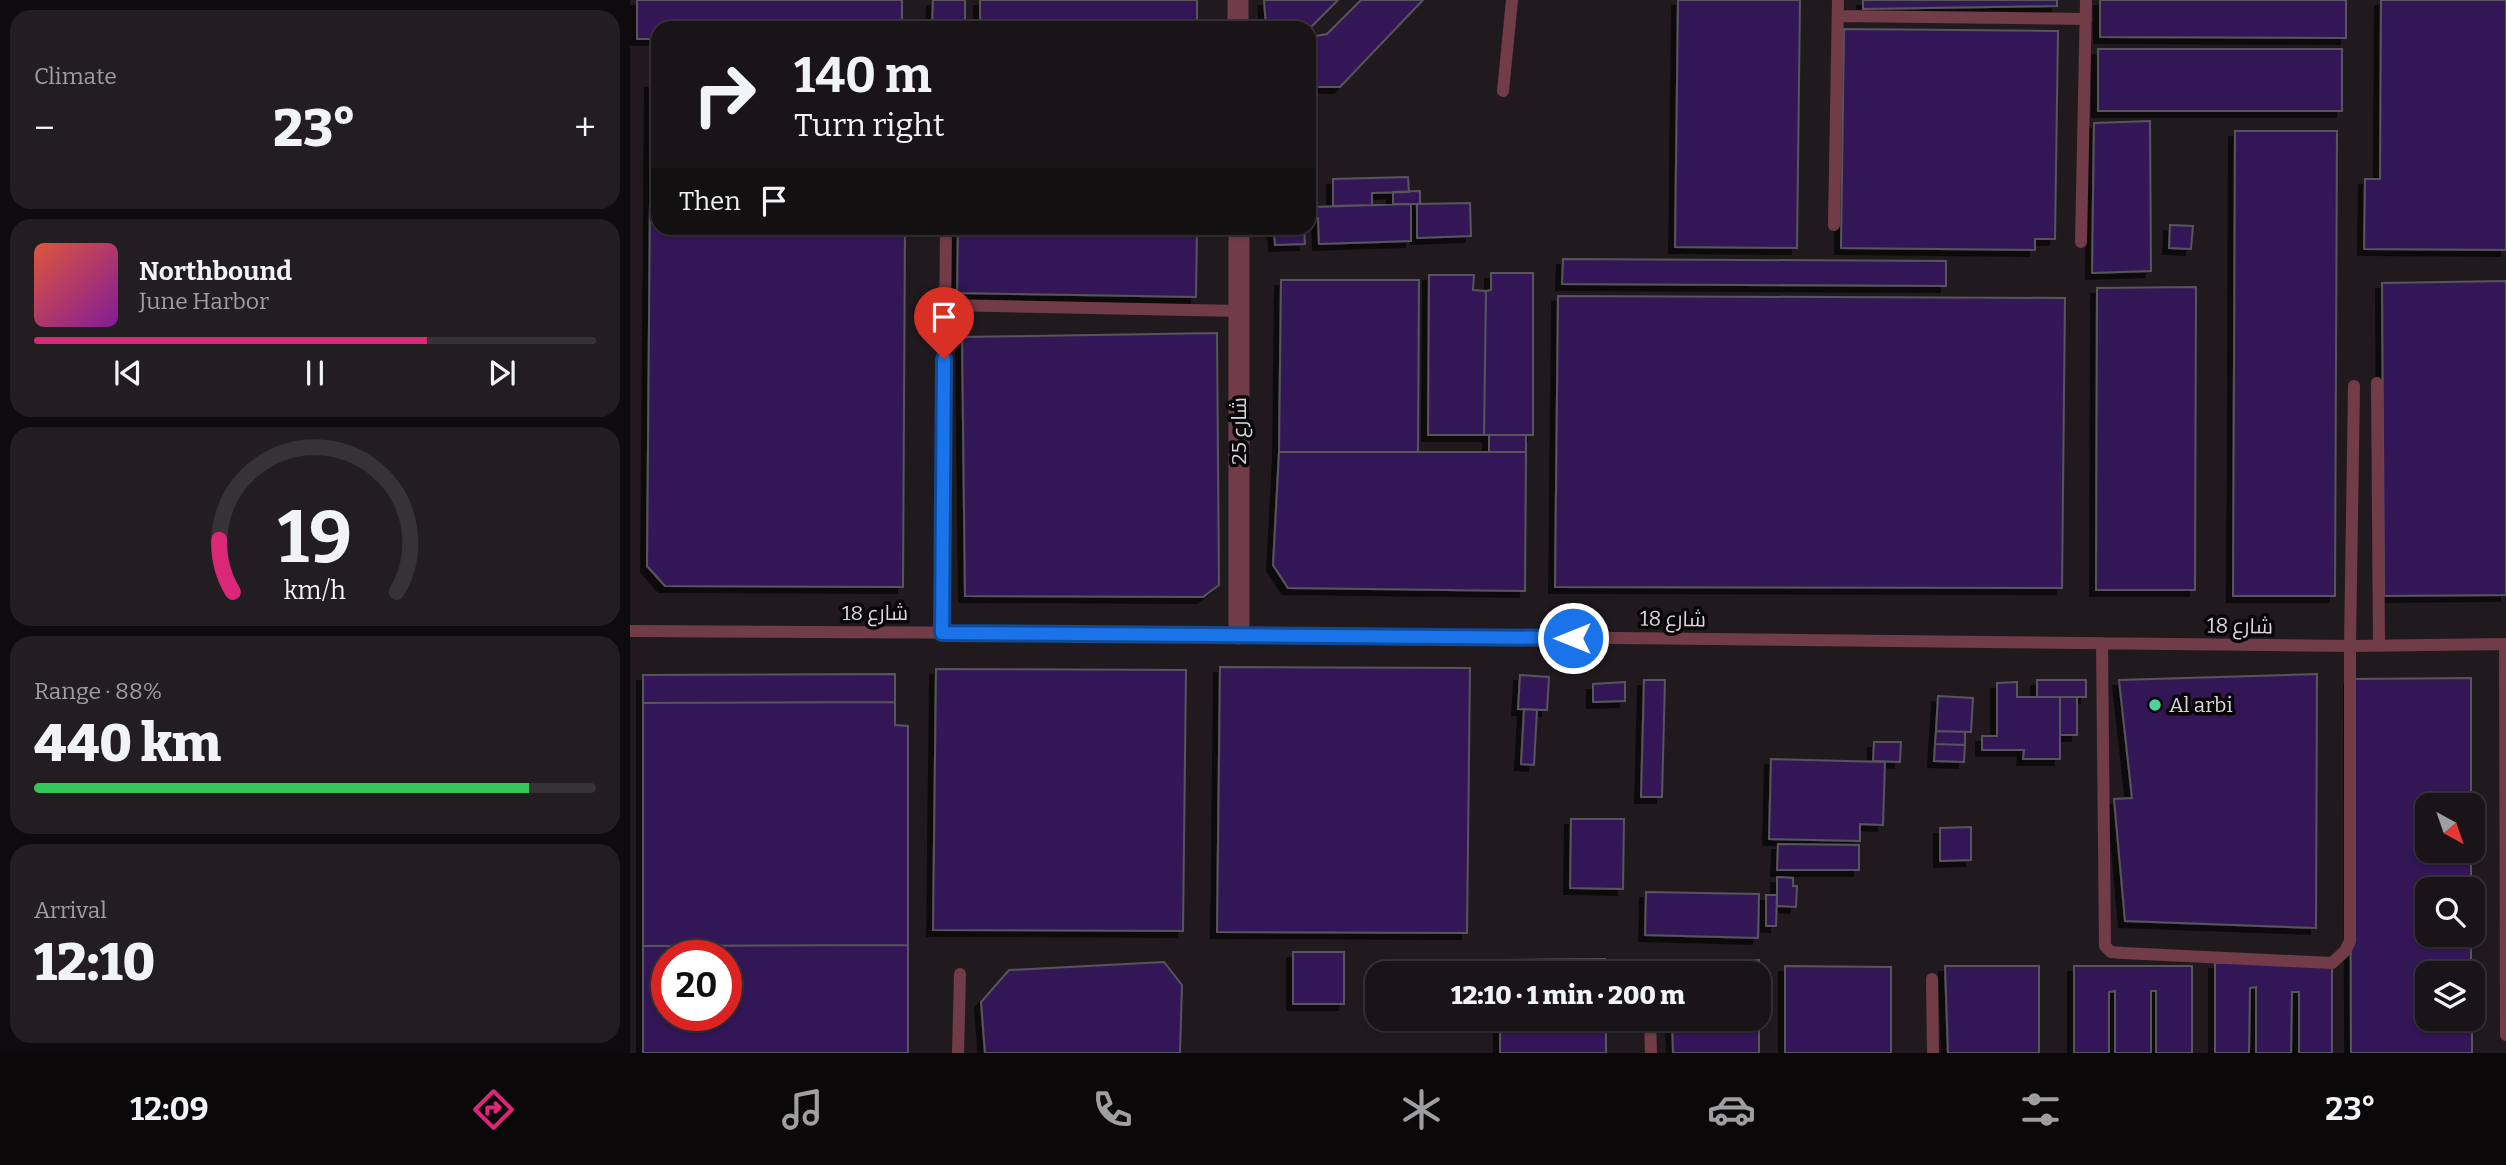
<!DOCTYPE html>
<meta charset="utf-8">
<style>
:root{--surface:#181417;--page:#211d20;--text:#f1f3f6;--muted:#9f9ea1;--line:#363336;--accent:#db2777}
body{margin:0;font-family:Bitter,Cairo,serif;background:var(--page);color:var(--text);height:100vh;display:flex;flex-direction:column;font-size:26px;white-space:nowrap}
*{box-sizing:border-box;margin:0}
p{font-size:23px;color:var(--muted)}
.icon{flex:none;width:38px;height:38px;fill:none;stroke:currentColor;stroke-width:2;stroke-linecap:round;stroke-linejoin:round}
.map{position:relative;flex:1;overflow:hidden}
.panel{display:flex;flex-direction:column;gap:10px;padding:10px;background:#0d0b0d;width:630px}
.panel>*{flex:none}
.top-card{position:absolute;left:21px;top:21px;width:665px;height:214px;border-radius:21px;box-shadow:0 2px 5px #0004,0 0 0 2px var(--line);background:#181417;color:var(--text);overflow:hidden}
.needle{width:46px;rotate:140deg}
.fabs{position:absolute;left:1785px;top:793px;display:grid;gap:14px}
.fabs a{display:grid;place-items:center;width:70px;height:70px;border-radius:14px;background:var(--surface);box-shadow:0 2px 5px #0004,0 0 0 2px var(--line);font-size:35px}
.speed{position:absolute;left:21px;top:940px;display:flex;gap:14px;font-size:35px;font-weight:700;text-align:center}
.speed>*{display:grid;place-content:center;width:91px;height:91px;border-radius:50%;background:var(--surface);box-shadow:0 2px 5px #0004,0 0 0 2px var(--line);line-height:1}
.speed .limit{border:10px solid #d22;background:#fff;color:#111}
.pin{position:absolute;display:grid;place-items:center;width:60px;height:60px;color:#fff;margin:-72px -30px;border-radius:50% 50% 50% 0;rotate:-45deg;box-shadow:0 0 7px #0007}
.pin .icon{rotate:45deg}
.me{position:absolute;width:77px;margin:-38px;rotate:270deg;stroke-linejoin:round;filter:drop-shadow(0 0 5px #0008)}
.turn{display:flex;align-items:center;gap:24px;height:147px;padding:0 28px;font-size:32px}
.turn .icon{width:91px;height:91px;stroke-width:2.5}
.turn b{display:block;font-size:49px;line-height:60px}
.then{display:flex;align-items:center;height:66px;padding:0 28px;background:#0003;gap:14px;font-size:26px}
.big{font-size:52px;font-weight:800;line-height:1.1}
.panel .widget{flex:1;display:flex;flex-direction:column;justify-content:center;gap:10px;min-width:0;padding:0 24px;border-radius:21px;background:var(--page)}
.panel .dial{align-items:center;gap:0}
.dial svg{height:182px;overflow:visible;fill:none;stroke:var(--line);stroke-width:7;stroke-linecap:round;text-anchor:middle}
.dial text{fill:var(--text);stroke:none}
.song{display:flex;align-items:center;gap:21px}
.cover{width:84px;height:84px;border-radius:10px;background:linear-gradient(135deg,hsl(10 70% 55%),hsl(290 70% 35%))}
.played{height:7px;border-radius:4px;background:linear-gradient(90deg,var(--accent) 70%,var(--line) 70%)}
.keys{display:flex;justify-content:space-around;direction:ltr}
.heat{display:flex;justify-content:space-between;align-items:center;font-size:38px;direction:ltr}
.charge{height:10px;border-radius:5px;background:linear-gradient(90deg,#34c759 88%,var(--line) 0)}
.trip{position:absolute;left:735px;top:961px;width:406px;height:70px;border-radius:21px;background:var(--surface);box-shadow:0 2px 5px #0004,0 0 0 2px var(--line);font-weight:800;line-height:70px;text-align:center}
.dock{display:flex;height:112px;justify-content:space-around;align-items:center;background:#0a0809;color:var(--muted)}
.dock .icon{width:49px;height:49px}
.dock .selected{color:var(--accent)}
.dock b{font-size:32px;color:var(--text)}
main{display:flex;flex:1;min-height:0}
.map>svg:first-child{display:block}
.building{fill:#331956;stroke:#56545c;stroke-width:2;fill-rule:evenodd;filter:url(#shadow)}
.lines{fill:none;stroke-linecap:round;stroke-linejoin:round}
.service{stroke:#713c47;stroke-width:12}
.minor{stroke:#713c47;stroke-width:21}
.route-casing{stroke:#114b97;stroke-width:18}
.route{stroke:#1a73e8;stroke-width:12}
.poi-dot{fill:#4fd399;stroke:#080608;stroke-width:2.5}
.labels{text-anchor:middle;stroke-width:7;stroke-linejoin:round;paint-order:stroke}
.street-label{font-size:21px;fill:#dad6d9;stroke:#080608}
.poi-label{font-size:21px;fill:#dad6d9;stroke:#080608;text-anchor:start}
</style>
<main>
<section class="panel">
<div class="widget"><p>Climate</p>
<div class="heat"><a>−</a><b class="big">23°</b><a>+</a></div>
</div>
<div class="widget">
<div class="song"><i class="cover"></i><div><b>Northbound</b><p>June Harbor</p></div></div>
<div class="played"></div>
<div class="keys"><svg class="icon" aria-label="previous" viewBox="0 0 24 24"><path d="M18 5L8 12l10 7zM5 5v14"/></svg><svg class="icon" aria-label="pause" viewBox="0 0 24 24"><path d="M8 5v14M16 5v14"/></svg><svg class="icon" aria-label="next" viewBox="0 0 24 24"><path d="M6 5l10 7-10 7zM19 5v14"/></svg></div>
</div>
<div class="widget dial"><svg viewBox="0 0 100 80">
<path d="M14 69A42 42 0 1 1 86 69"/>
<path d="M14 69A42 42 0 0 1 8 46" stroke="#db2777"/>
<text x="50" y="56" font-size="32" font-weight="700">19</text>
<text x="50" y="72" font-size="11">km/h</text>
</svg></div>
<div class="widget"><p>Range · 88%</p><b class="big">440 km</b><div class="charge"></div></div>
<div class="widget"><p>Arrival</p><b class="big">12:10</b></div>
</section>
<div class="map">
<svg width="1876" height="1053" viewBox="0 0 1876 1053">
<defs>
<filter id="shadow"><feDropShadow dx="-6" dy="6" stdDeviation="0" flood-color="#0009"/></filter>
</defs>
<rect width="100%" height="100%" fill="#201a1f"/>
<!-- building -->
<path class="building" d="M 7,0 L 272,0 L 272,28 L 28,28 L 28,39 L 7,39 Z
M 303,0 L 335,0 L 335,28 L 302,28 Z
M 350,0 L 567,0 L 567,28 L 350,28 Z
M 634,0 L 708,0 L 682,26 L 636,27 Z
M 731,0 L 793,0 L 710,87 L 679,87 L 679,37 L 697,34 Z
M 1048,0 L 1170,0 L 1167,248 L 1045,247 Z
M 1233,0 L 1427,0 L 1427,6 L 1233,9 Z
M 1470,0 L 1716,0 L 1716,38 L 1470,37 Z
M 1751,0 L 1876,0 L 1876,250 L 1734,249 L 1735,179 L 1750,179 Z
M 1214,29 L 1428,31 L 1425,239 L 1405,239 L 1405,250 L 1211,248 Z
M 1468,49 L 1712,49 L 1712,111 L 1468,111 Z
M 21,82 L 28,82 L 28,228 L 275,228 L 273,587 L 35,586 L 17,566 Z
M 684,108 L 684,136 L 679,136 L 679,109 Z
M 1520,121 L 1521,271 L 1462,273 L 1464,123 Z
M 1605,131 L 1707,131 L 1705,596 L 1603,596 Z
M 679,171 L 681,171 L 682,207 L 781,204 L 781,241 L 689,244 L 688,218 L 679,218 Z
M 778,177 L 779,192 L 742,193 L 742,205 L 703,206 L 703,179 Z
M 790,191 L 790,204 L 763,204 L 763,192 Z
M 840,203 L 841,236 L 787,238 L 787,204 Z
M 1540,225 L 1563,226 L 1561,249 L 1539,248 Z
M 328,228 L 567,228 L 566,297 L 327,293 Z
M 644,228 L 674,228 L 675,244 L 645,245 Z
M 933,259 L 1316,261 L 1316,286 L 932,284 Z
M 861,273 L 903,273 L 903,435 L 854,435 L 856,291 L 861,290 Z
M 799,275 L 844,275 L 843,290 L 856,291 L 854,435 L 798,435 Z
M 651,280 L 789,280 L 788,452 L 649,452 Z
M 1876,281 L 1876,595 L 1754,596 L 1752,283 Z
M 1566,287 L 1565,590 L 1466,590 L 1467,288 Z
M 928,296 L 1435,298 L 1432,588 L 925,587 Z
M 587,333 L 589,585 L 573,597 L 335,596 L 332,337 Z
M 859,435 L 896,435 L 896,452 L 859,452 Z
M 649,452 L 896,452 L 895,591 L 658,588 L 643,565 Z
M 590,667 L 840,668 L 837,933 L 587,932 Z
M 306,669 L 556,670 L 553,931 L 303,930 Z
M 265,674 L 265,702 L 13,703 L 13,675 Z
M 1687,674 L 1686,928 L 1495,921 L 1484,799 L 1502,798 L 1489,680 Z
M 890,675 L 919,677 L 917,710 L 888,709 Z
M 1841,678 L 1841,805 L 1797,805 L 1797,850 L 1841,850 L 1841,889 L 1797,889 L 1797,934 L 1841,934 L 1841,973 L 1797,973 L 1797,1018 L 1842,1018 L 1842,1053 L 1721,1053 L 1720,679 Z
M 1014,680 L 1035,680 L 1032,797 L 1011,797 Z
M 1407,680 L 1456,680 L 1456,697 L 1407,697 Z
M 995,682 L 995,701 L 963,702 L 963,684 Z
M 1387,682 L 1387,697 L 1430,697 L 1430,759 L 1393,759 L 1394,750 L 1352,750 L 1352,736 L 1367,736 L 1367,683 Z
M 1308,696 L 1343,698 L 1341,732 L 1306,731 Z
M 1430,697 L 1447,697 L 1447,735 L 1430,735 Z
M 265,702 L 265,725 L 278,726 L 278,945 L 13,946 L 13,703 Z
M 894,709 L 907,710 L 904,765 L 891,764 Z
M 1306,731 L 1335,732 L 1335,745 L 1305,744 Z
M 1244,742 L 1271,742 L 1270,762 L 1243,761 Z
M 1305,744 L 1335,745 L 1334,762 L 1304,761 Z
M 1141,759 L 1255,762 L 1253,825 L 1230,824 L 1230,841 L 1139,839 Z
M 941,819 L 994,819 L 993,889 L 940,888 Z
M 1341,827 L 1341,860 L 1310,861 L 1310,828 Z
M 1148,844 L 1229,845 L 1229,870 L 1147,870 Z
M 1147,877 L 1163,878 L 1163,886 L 1167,886 L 1166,907 L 1147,906 Z
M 1016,892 L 1129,894 L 1128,938 L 1015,935 Z
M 1136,895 L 1147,895 L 1146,926 L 1136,926 Z
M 278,945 L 278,1053 L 13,1053 L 13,946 ZM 37,956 L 96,956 L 96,1015 L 37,1015 Z
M 663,952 L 714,952 L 714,1004 L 663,1004 Z
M 975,959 L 975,973 L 870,973 L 870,960 Z
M 1129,960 L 1129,1053 L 1043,1053 L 1042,1018 L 1129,1018 L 1129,973 L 1041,973 L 1041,966 Z
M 534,962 L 552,985 L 550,1053 L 355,1053 L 351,1002 L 379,970 Z
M 1585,963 L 1702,963 L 1702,1053 L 1669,1053 L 1669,992 L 1662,992 L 1661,1053 L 1626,1053 L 1626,987 L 1620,988 L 1619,1053 L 1585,1053 Z
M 1155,966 L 1261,967 L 1261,1053 L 1155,1053 Z
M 1315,966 L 1409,966 L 1409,1053 L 1318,1053 Z
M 1444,966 L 1562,966 L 1562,1053 L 1526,1053 L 1526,991 L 1521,991 L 1521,1053 L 1485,1053 L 1485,991 L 1479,992 L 1479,1053 L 1444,1053 Z
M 870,1018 L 976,1018 L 976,1053 L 870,1053 Z"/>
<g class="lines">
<!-- service -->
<path class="service" d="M 1208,16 L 1456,19
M 873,91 L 882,0
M 1204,225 L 1208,0
M 1451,242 L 1456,0
M 315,305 L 609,311
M 1747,383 L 1749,646
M 0,631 L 609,634 L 1720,646 L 1876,644
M 312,633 L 316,228
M 1472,643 L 1475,946 L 1481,952 L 1493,953 L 1702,963 L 1715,951 L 1720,941 L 1720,646 L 1724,386
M 1875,644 L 1876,1035
M 1302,979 L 1303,1053
M 1020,1018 L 1021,1053
M 328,1053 L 330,974"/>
<!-- minor -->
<path class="minor" d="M 608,0 L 608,28
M 609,228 L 609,634"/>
</g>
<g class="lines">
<defs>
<path id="route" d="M 314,359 L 312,633 L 943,638"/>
</defs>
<!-- route casing -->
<use href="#route" class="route-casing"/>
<!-- route -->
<use href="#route" class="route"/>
</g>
<!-- markers -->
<circle class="poi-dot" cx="1525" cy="705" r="7"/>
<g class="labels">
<!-- street labels -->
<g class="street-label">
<text transform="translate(609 431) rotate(-90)" y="7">شارع 25</text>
<text x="245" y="620">شارع 18</text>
<text transform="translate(1043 619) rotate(1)" y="7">شارع 18</text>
<text transform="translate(1610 626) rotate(1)" y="7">شارع 18</text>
</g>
<!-- poi labels -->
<g class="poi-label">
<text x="1539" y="712">Al arbi</text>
</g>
</g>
</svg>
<div class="fabs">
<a><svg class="needle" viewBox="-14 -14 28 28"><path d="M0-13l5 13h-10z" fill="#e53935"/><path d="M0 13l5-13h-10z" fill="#9f9ea1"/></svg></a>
<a><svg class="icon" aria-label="search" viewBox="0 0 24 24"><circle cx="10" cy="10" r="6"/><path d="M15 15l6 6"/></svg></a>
<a><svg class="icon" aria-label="layers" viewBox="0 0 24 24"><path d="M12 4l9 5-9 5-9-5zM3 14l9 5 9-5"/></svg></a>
</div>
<div class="speed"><div class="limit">20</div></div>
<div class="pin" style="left:314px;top:359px;background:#d93025"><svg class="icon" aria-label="arrive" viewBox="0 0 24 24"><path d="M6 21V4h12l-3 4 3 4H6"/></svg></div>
<svg class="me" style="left:943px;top:638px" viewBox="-20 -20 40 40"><circle r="17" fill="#1a73e8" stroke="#fff" stroke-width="3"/><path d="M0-11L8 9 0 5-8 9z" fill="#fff"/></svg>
<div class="trip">12:10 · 1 min · 200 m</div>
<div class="top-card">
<div class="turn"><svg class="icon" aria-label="right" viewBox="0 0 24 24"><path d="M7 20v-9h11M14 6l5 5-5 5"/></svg><div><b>140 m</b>Turn right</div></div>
<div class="then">Then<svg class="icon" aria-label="arrive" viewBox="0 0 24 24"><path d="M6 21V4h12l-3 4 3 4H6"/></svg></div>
</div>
</div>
</main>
<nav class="dock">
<b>12:09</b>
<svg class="icon selected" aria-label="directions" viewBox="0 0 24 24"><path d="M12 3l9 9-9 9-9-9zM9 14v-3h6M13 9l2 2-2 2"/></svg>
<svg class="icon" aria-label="music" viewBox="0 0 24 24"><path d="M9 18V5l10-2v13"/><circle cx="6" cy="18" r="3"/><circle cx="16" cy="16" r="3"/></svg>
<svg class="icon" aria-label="phone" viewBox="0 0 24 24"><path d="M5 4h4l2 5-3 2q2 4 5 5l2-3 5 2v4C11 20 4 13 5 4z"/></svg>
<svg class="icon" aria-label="climate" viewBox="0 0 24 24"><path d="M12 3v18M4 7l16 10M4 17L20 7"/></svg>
<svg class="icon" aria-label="car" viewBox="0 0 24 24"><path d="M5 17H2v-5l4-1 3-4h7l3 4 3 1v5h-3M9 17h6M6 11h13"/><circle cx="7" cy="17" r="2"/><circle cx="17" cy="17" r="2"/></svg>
<svg class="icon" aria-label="filters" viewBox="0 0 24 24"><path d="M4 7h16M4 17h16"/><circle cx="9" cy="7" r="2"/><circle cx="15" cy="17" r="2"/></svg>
<b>23°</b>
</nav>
